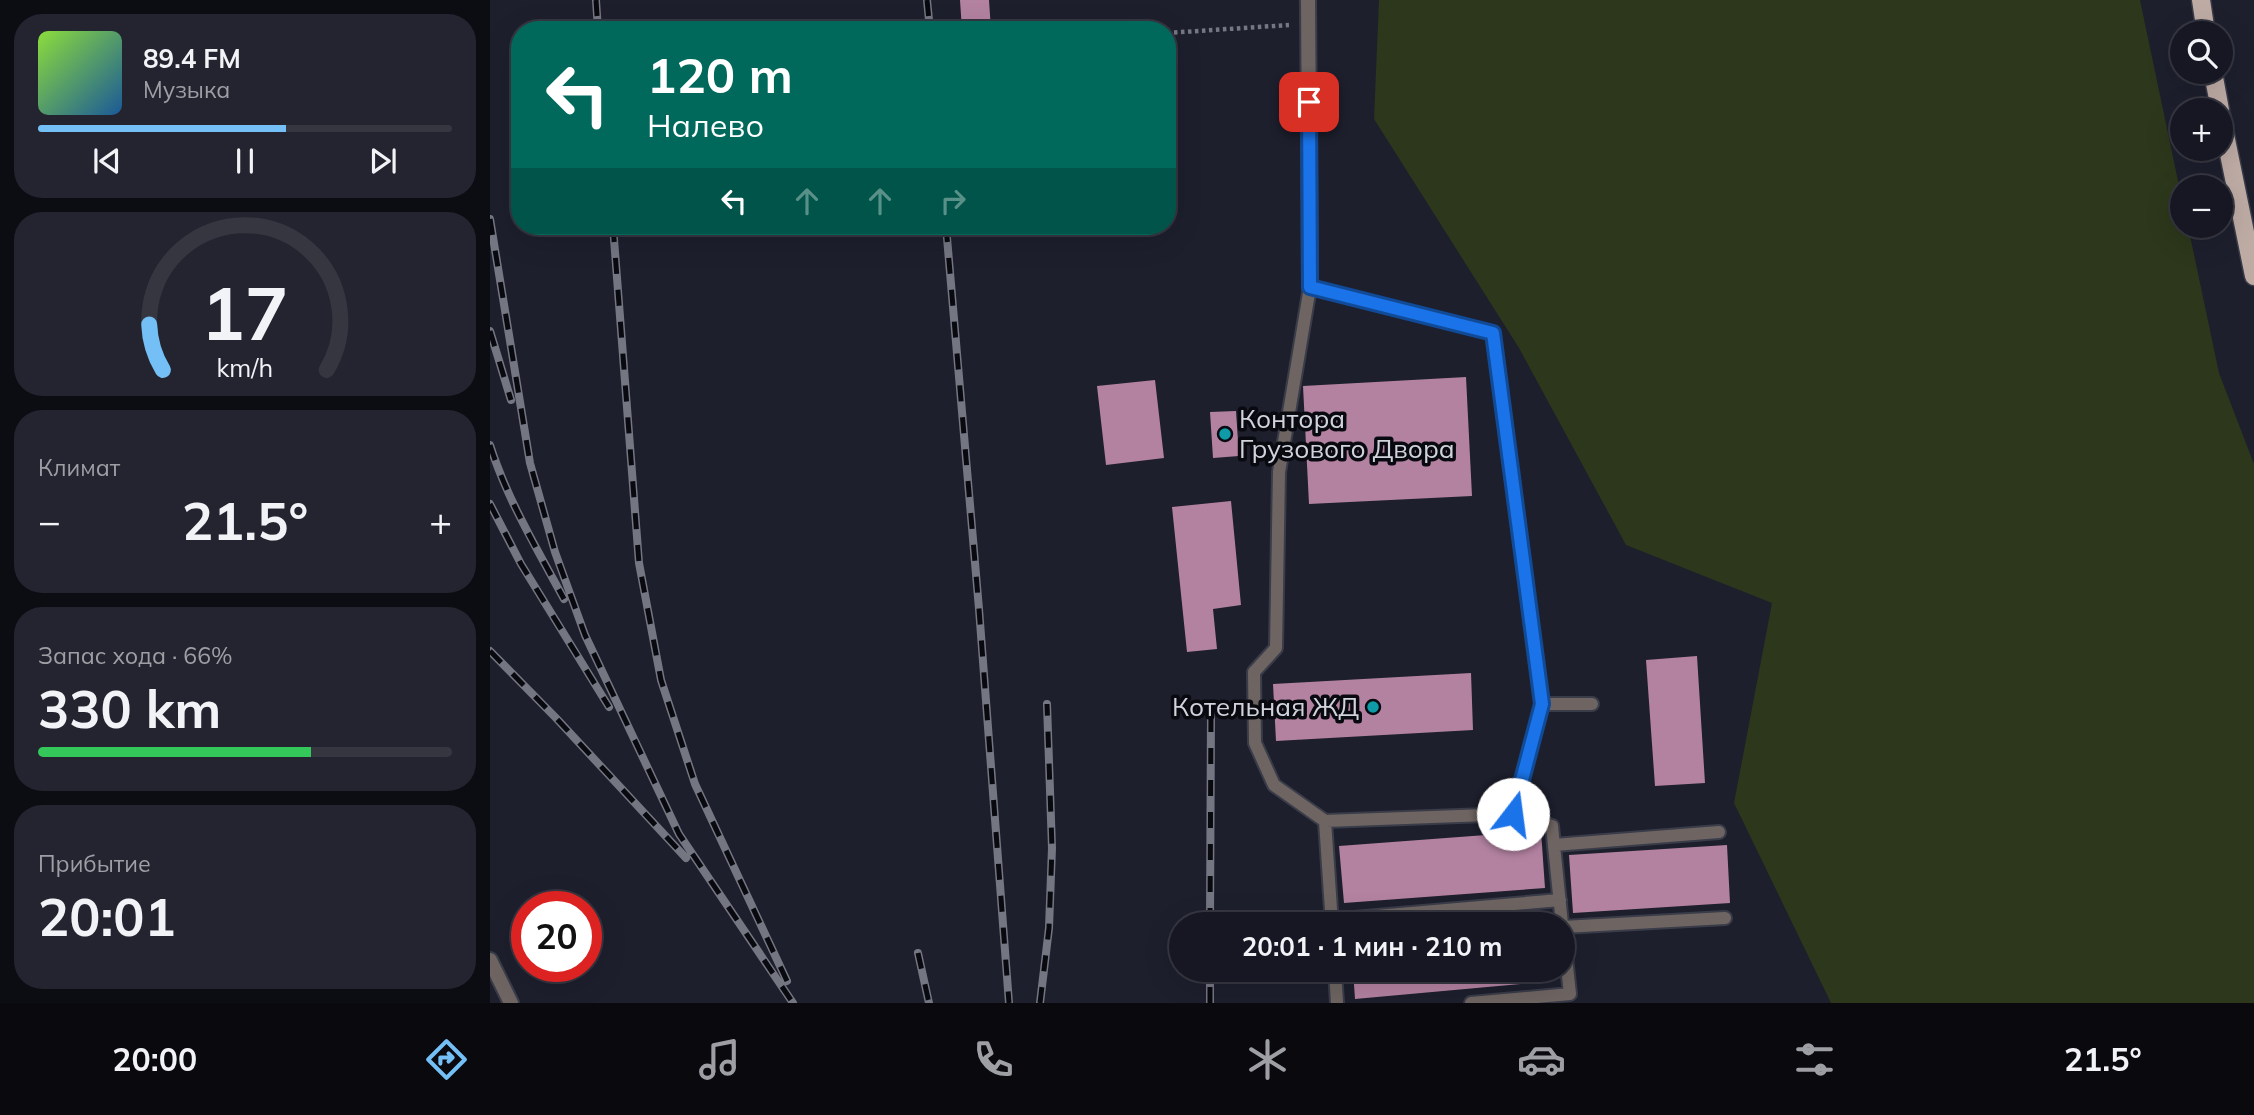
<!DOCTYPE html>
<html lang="ru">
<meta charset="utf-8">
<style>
:root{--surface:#161722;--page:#23242f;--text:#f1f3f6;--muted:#9e9fa5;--line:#353640;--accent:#74c0f6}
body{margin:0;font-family:Mulish,sans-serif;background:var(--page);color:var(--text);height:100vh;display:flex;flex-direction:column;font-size:26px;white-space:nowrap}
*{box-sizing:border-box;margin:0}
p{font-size:23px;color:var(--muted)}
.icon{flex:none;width:38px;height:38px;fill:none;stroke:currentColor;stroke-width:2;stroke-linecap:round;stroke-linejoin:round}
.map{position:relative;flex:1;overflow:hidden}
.panel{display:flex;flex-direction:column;gap:14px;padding:14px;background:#0c0d13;width:490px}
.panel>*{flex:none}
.banner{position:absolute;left:21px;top:21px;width:665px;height:214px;border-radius:28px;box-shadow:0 7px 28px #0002,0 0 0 2px var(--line);background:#00695c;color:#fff;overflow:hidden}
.buttons{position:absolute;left:1680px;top:21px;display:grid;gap:14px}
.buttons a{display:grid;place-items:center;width:63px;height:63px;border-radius:50%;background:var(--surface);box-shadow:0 7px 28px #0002,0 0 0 2px var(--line);font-size:35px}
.speed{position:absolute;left:21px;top:891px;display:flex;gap:14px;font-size:35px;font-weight:700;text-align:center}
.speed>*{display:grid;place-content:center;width:91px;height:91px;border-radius:50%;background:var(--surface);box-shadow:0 7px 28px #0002,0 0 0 2px var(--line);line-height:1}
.speed .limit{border:10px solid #d22;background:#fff;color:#111}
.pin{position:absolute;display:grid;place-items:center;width:60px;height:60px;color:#fff;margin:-30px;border-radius:14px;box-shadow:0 4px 10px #0006}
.me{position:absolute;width:77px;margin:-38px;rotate:15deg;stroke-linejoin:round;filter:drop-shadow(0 0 5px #0008)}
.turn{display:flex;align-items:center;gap:24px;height:147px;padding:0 21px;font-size:32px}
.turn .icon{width:91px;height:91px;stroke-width:2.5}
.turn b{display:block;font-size:49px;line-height:60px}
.lanes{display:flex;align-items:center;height:66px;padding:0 21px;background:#0003;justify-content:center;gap:35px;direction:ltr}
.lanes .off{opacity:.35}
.big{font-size:52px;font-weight:700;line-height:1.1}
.panel .card{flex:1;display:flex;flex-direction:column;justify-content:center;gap:10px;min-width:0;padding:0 24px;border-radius:28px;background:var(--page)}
.panel .dial{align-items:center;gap:0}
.dial svg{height:182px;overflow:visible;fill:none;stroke:var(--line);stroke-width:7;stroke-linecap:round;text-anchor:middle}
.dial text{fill:var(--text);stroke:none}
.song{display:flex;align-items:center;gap:21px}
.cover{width:84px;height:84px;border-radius:10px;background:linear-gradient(135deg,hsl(90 70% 55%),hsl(210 70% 35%))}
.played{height:7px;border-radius:4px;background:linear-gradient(90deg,var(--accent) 60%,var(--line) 60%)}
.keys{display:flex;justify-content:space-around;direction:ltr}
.heat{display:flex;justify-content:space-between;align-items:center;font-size:38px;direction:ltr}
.charge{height:10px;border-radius:5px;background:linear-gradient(90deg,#34c759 66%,var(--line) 0)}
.trip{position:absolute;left:679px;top:912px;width:406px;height:70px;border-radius:35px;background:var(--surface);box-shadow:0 7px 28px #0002,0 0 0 2px var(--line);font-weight:700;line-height:70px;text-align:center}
.dock{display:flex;height:112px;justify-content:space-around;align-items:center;background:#09090e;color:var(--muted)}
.dock .icon{width:49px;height:49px}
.dock .current{color:var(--accent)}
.dock b{font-size:32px;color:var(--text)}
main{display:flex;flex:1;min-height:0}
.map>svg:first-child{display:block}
.green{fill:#2c371b}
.building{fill:#b382a1}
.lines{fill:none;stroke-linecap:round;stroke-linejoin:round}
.service-casing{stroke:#3a3c49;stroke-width:16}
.minor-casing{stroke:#3a3c49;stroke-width:18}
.primary-casing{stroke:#3a3c49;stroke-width:21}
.path{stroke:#757783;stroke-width:4.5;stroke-dasharray:3.5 3.5;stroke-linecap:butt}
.service{stroke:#6e6562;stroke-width:12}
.minor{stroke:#6e6562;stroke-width:14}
.primary{stroke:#bdaba4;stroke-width:18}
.rail-casing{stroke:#747682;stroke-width:8}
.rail{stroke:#090910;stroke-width:5;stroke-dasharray:16;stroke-linecap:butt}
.route-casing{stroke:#114b97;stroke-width:18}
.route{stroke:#1a73e8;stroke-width:12}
.culture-dot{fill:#0f9aa8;stroke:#090910;stroke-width:2.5}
.labels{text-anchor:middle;stroke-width:7;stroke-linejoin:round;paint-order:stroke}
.poi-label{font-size:26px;fill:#d0d2dc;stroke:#090910;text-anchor:start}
</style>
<main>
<section class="panel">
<div class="card">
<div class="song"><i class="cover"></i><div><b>89.4 FM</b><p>Музыка</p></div></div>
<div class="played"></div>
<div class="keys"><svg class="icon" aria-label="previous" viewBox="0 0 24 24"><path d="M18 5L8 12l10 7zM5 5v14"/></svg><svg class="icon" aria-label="pause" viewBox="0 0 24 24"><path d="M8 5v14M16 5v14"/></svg><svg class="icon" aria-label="next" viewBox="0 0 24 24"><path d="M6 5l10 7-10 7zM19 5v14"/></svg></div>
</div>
<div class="card dial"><svg viewBox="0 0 100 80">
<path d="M14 69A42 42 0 1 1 86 69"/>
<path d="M14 69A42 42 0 0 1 8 49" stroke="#74c0f6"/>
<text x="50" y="56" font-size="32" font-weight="700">17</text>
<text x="50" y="72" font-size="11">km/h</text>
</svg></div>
<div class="card"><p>Климат</p>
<div class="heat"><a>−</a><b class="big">21.5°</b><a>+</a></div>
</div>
<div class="card"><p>Запас хода · 66%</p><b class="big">330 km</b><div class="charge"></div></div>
<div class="card"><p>Прибытие</p><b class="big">20:01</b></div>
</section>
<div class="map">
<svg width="1764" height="1003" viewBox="0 0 1764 1003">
<rect width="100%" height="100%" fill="#1d1f2d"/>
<!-- green -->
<path class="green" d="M 889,0 L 1650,0 L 1692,200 L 1692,226 L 1698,226 L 1729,373 L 1764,464 L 1764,1003 L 1341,1003 L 1244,803 L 1282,603 L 1136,545 L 1029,348 L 884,119 Z"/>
<!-- building -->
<path class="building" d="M 470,0 L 499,0 L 501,30 L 472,30 Z
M 976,377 L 982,496 L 819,504 L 813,386 Z
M 665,380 L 674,458 L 616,465 L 607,386 Z
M 746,411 L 749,456 L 723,458 L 720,412 Z
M 741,501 L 751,605 L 723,609 L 727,649 L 697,652 L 682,507 Z
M 1207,656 L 1215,783 L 1165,786 L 1156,660 Z
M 981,673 L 983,730 L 786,741 L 783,684 Z
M 1051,831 L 1055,888 L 854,903 L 849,846 Z
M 1237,845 L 1240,903 L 1083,913 L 1079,855 Z
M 1057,916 L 1057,924 L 992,924 L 992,922 Z
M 863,970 L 1061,970 L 1062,981 L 865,999 Z"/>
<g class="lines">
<defs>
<path id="service" d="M 1052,704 L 1023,814 L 835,821 L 784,785 L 765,743 L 764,672 L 786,648 L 789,472 L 820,287 L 1003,333 L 1052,704 L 1102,704
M 1023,814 L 1062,826 L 1072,924
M 835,821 L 842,924
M 1064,845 L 1229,832
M 841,920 L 1070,900
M 1073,927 L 1235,918
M 845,970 L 847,1003
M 981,1003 L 1080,994 L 1073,930"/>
<path id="minor" d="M 818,0 L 820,287
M 0,960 L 21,1003"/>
<path id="primary" d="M 1711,0 L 1716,33
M 1723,72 L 1730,110
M 1731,115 L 1764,276"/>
</defs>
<!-- service casing -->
<use href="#service" class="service-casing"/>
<!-- minor casing -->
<use href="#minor" class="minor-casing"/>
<!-- primary casing -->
<use href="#primary" class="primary-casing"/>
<!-- path -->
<path class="path" d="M 677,33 L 799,25"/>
<!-- service -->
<use href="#service" class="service"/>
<!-- minor -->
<use href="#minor" class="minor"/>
<!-- primary -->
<use href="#primary" class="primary"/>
<defs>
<path id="rail" d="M 106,0 L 108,30
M 437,0 L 440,30
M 0,219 L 40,463 L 65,552 L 95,635 L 189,834 L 303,1003
M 123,226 L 149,563 L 171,680 L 205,784 L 297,981
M 456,226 L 489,609 L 519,1003
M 0,331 L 21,400
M 0,445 C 17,499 47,549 74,599
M 0,504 L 31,564 L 119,707
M 0,651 L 66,718 L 196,858
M 720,924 L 721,710
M 428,953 L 439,1003
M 550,1003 L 559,928 L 562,848 L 557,704
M 720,1003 L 720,970"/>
</defs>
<!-- rail casing -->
<use href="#rail" class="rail-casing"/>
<!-- rail -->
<use href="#rail" class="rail"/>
</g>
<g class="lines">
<defs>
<path id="route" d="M 819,102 L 820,287 L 1003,333 L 1052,704 L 1023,814"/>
</defs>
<!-- route casing -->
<use href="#route" class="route-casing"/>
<!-- route -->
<use href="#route" class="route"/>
</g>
<!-- markers -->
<g class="culture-dot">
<circle cx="735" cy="434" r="7"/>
<circle cx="883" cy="707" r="7"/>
</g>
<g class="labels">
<!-- poi labels -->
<g class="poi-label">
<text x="749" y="428">Контора<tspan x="749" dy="30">Грузового Двора</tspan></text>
<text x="869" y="716" text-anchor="end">Котельная ЖД</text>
</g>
</g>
</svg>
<div class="buttons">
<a><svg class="icon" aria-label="search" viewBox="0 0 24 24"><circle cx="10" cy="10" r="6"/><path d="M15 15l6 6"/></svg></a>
<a>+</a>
<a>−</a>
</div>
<div class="speed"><div class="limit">20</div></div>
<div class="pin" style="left:819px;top:102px;background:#d93025"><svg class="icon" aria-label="arrive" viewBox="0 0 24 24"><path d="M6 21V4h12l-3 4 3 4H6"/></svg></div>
<svg class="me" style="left:1023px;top:814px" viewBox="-20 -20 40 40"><circle r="19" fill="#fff"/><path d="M0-13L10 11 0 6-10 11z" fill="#1a73e8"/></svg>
<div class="trip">20:01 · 1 мин · 210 m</div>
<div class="banner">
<div class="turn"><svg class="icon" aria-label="left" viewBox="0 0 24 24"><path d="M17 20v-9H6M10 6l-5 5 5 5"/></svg><div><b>120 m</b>Налево</div></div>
<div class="lanes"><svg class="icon" aria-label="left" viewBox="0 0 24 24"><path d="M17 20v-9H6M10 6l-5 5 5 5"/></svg><svg class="icon off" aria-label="ahead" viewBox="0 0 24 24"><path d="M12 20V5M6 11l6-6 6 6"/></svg><svg class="icon off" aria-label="ahead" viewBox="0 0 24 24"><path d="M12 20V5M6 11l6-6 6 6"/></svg><svg class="icon off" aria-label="right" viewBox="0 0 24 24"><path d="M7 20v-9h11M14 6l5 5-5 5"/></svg></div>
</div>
</div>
</main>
<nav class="dock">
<b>20:00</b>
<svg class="icon current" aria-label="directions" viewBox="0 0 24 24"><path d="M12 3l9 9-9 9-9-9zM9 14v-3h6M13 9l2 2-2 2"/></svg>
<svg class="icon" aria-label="music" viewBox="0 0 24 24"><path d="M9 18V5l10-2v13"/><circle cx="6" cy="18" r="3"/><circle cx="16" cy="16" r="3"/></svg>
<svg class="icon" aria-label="phone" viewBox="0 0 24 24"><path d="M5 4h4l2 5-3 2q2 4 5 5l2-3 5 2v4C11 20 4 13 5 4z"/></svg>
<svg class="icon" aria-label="climate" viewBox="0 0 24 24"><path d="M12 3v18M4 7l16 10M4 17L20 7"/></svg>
<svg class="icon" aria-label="car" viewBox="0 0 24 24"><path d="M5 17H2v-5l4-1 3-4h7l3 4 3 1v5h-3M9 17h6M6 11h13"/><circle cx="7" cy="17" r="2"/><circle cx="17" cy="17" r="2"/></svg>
<svg class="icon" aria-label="filters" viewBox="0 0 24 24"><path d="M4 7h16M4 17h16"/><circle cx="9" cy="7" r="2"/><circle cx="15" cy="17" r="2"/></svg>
<b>21.5°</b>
</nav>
